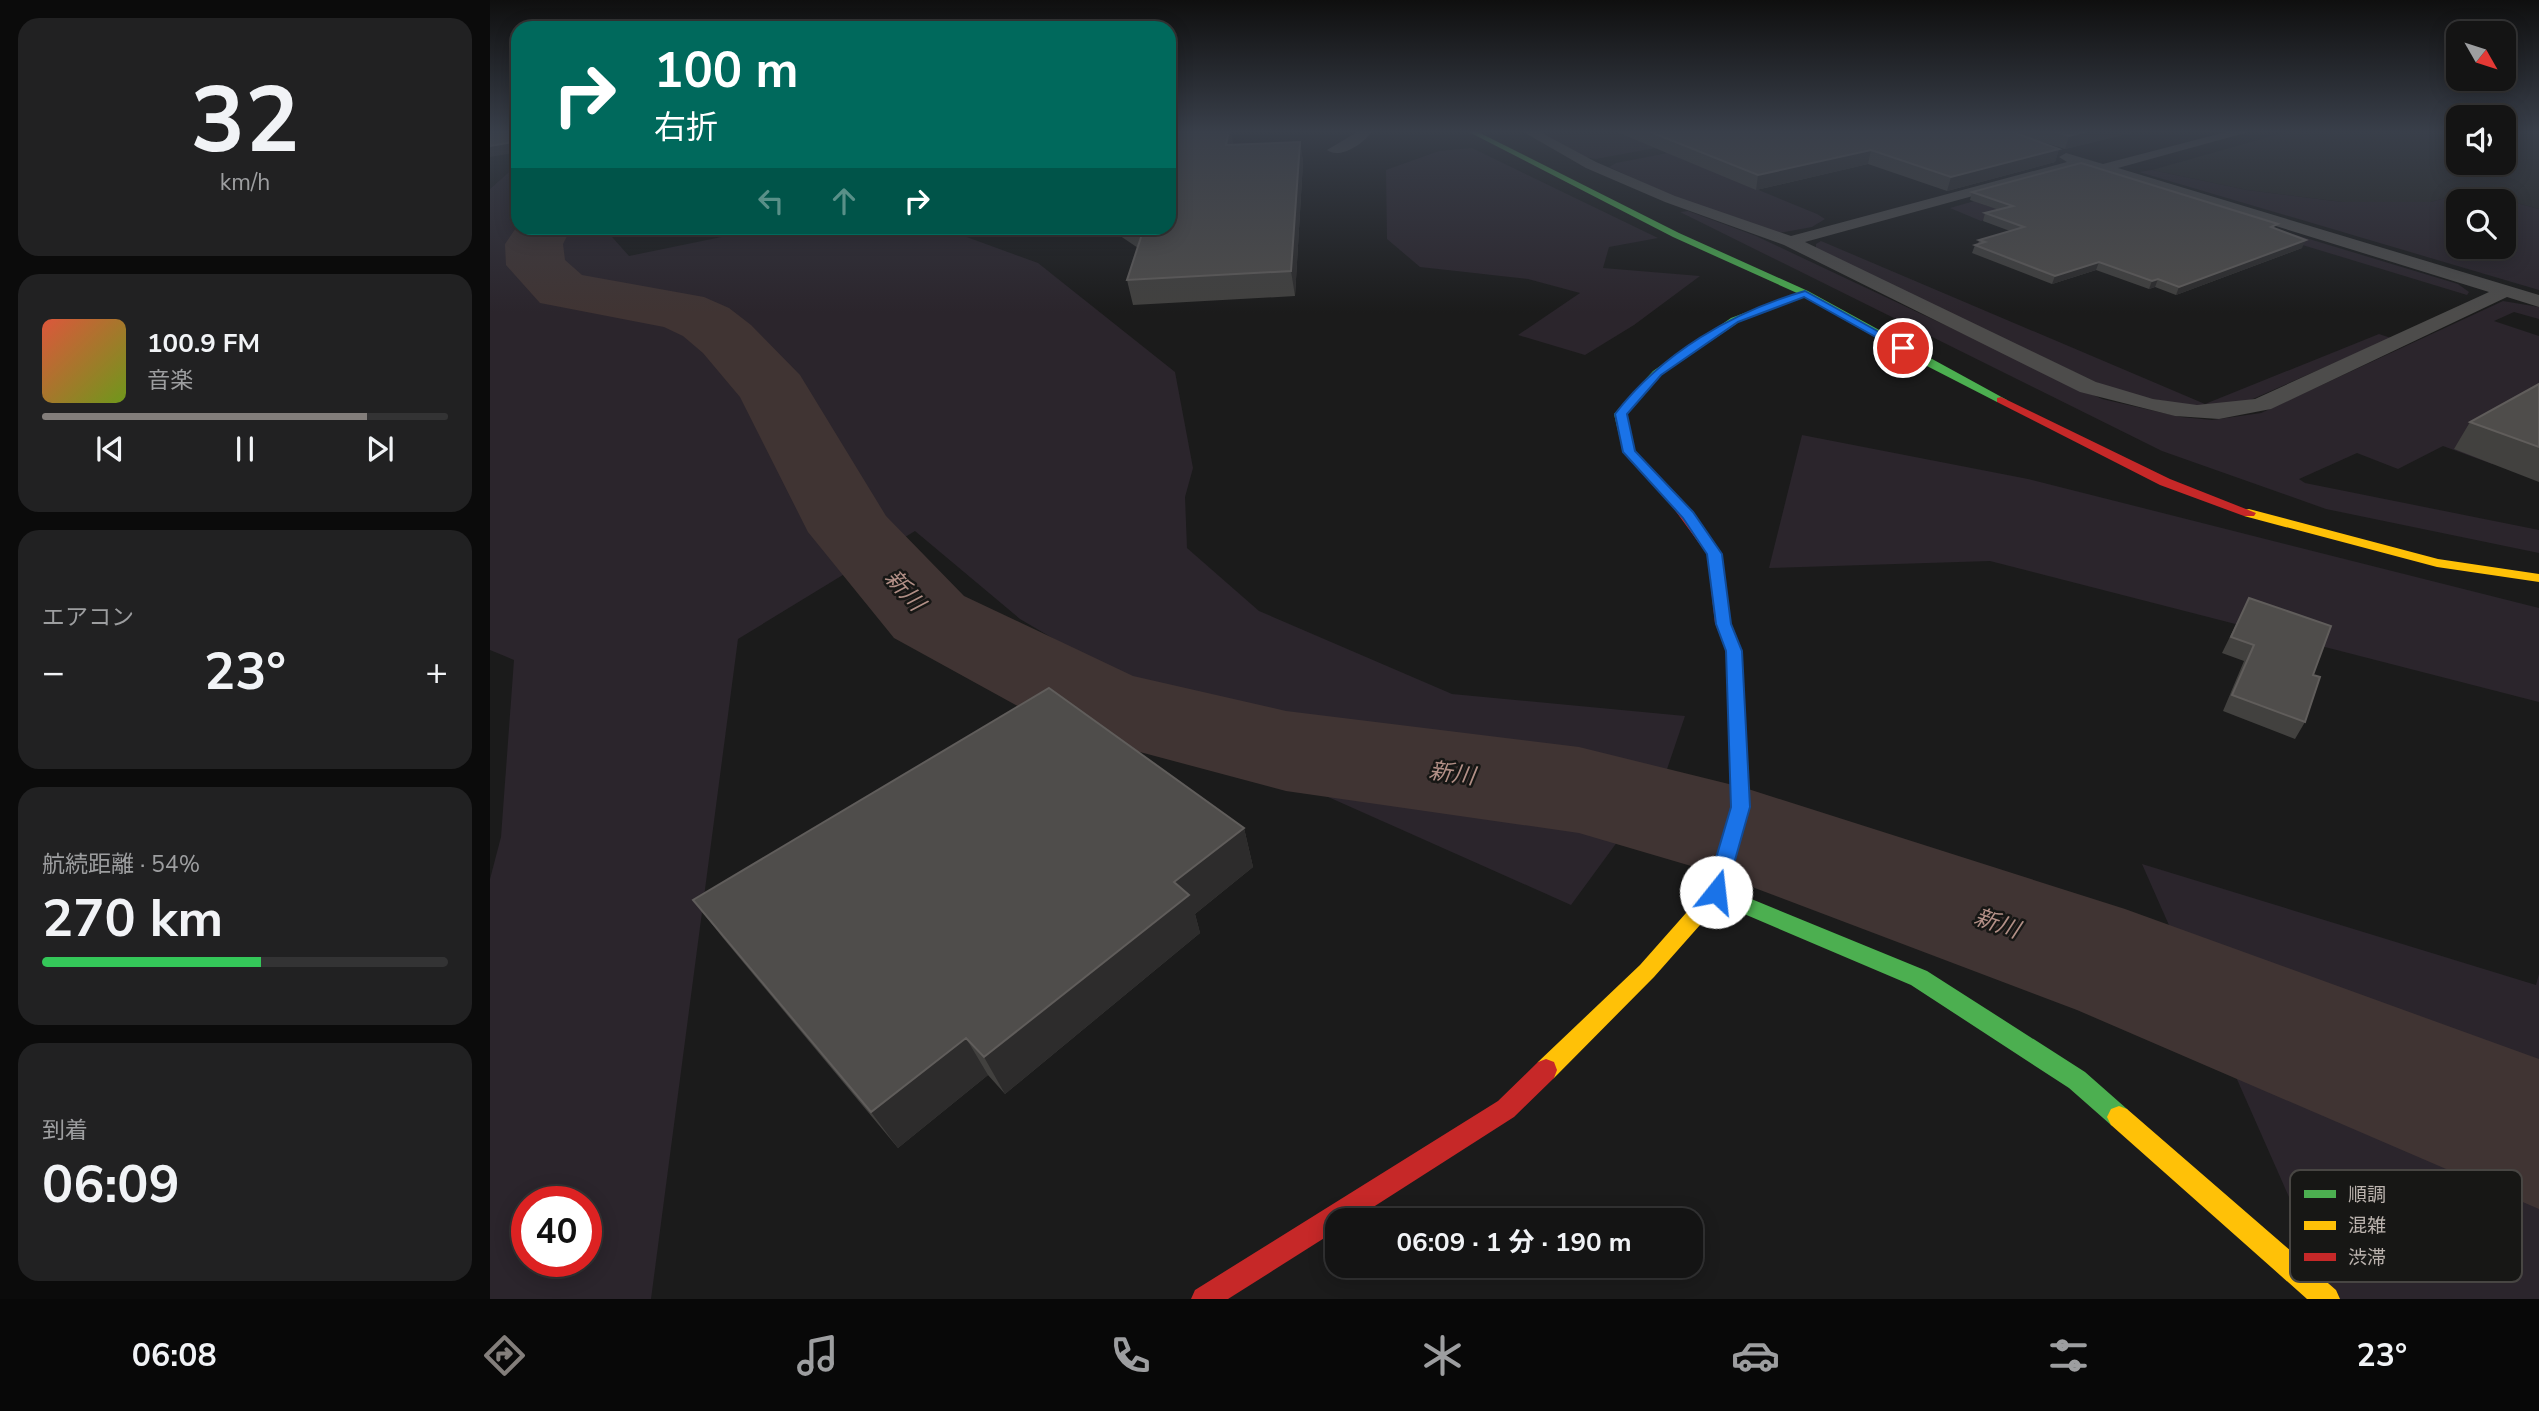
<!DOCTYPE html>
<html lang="ja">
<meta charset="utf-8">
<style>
:root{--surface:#141414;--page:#212122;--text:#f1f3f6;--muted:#9d9ea0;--line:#333334;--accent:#837e7b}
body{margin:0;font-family:"Nunito Sans","Noto Sans JP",sans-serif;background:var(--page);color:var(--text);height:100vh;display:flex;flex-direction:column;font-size:26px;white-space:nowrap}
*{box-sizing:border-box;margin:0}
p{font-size:23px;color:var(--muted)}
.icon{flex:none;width:38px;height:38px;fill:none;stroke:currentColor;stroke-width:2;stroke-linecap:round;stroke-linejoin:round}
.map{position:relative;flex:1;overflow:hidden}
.sheet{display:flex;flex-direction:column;gap:18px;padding:18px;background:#0b0b0b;width:490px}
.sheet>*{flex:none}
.top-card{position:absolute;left:21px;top:21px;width:665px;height:214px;border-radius:21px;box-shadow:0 4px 18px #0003,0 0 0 2px var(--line);background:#00695c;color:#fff;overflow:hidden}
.needle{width:46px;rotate:129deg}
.fabs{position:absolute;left:1956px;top:21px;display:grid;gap:14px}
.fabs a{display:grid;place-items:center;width:70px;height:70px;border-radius:14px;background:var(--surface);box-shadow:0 4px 18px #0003,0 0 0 2px var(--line);font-size:35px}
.speed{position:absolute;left:21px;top:1186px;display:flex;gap:14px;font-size:35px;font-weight:700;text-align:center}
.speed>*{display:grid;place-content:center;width:91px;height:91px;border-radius:50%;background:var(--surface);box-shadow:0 4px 18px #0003,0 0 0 2px var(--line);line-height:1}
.speed .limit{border:10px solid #d22;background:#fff;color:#111}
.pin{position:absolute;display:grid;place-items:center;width:60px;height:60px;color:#fff;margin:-30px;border:4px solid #fff;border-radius:50%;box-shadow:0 2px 7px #0007}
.me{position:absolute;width:77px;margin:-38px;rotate:16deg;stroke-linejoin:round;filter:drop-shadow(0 0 5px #0008)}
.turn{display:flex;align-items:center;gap:24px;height:147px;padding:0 28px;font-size:32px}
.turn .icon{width:91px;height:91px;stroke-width:2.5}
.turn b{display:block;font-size:49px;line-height:60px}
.lanes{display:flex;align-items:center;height:66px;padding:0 28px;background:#0003;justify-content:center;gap:35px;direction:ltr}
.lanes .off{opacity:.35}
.big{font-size:52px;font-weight:700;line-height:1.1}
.sheet .widget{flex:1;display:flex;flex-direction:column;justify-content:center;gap:10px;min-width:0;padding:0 24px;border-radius:21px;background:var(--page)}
.sheet .dial{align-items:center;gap:0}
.dial b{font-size:91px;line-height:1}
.song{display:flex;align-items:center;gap:21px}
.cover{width:84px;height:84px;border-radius:10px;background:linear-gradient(135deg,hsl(10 70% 55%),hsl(80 70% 35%))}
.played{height:7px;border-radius:4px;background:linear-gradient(90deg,var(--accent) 80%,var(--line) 80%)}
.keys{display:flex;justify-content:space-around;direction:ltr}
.heat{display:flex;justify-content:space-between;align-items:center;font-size:38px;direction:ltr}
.charge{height:10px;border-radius:5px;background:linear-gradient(90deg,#34c759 54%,var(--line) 0)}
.trip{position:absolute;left:835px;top:1208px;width:378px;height:70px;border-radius:21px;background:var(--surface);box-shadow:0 4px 18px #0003,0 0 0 2px var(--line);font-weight:700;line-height:70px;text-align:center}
.tabs{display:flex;height:112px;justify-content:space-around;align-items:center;background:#080808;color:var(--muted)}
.tabs .icon{width:49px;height:49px}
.tabs .on{color:var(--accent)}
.tabs b{font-size:32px;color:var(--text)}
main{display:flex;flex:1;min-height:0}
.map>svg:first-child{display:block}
.built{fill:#272725}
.green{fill:#2b252c;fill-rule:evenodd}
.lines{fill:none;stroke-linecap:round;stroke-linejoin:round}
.river{fill:#403433;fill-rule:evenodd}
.lane{fill:#4d4c4b;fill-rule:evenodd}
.fast{fill:#4caf50;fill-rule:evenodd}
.slow{fill:#ffc107;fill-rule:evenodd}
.jam{fill:#c62828;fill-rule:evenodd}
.wall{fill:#42413f}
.shaded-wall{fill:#2d2c2c}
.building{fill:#4f4d4b;stroke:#605d5b;stroke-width:2}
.route{fill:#1a73e8;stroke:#114b97;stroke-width:2}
.labels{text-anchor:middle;stroke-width:5;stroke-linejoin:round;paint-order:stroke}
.water-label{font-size:23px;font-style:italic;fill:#b39087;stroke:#171715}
.key{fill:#171715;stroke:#484643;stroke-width:2}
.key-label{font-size:19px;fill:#bbb3ae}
</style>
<main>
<section class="sheet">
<div class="widget dial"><b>32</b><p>km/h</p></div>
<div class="widget">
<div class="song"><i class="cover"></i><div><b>100.9 FM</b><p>音楽</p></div></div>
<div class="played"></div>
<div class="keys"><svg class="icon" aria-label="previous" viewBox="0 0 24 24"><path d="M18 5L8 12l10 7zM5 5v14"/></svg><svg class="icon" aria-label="pause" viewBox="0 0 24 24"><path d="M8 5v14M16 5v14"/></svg><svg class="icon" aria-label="next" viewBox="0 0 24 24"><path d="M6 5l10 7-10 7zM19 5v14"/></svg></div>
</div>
<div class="widget"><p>エアコン</p>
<div class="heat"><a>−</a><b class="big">23°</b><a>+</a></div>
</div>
<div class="widget"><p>航続距離 · 54%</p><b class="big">270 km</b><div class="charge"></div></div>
<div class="widget"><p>到着</p><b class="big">06:09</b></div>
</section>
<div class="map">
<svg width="2049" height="1299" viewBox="0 0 2049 1299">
<rect width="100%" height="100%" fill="#1b1b1b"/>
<!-- built -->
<path class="built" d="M 1800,131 L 1969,131 L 1969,163 L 2014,163 L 2014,131 L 2049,131 L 2049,209 L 1981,191 L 1941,202 L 1852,202 L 1757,190 L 1662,170 Z"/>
<!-- green -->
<path class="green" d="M 1045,131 L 1124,131 L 1165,148 L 1106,159 L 1094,157 Z
M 982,148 L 1168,238 L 1119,247 L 1113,268 L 1210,276 L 1144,325 L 1095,355 L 1028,335 L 1090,293 L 1038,279 L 930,267 L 897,239 L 896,170 L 949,151 Z
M 1178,153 L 1327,214 L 1335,219 L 1322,227 L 1289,233 L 1182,196 L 1119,167 L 1126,163 Z
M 28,164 L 28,228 L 114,228 L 139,256 L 275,228 L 452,228 L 548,263 L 685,372 L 703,468 L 695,497 L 697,548 L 769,611 L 962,694 L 1195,716 L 1174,778 L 1081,905 L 818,788 L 530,619 L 425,531 L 248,639 L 161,1299 L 0,1299 L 0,879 L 11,837 L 24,660 L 0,650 L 0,189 ZM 37,1202 L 96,1202 L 96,1262 L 37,1262 Z
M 1662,170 L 1757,190 L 1852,202 L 1941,202 L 1981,191 L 2049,209 L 2049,290 L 1649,172 ZM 1969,201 L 2014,201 L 2014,247 L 1969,247 Z
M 1512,193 L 1495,205 L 1518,213 L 1491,221 L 1460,208 Z
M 1198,211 L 1266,236 L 1612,399 L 1691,417 L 1722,420 L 1771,413 L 2013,301 L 2049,307 L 2049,319 L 2024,312 L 2004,321 L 2049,336 L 2049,401 L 2002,464 L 1953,446 L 1908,469 L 1867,453 L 1809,479 L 1815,483 L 2049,530 L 2049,553 L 1836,509 L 1672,451 L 1190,212 Z
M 1796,232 L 1968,284 L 1979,292 L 1977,295 L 1783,236 Z
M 1331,241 L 1715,404 L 1889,334 L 1901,338 L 1756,402 L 1702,406 L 1629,393 L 1326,250 L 1326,244 Z
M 1312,435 L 1538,479 L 2049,608 L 2049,702 L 1500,561 L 1279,568 Z
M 1652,864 L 2046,985 L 2049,974 L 2049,1299 L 1844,1299 Z"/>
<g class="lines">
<!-- river -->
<path class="river" d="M 28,225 L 81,228 L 73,244 L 75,260 L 92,275 L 214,297 L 239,308 L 261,325 L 310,375 L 396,516 L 474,596 L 643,676 L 796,711 L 1089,747 L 1255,788 L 1635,909 L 2049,1059 L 2049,1209 L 1587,1010 L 1225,873 L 1089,833 L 796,791 L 575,732 L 404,638 L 318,532 L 250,397 L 213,353 L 193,336 L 174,327 L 50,303 L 16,265 L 15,244 Z"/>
<!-- lane -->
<path class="lane" d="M 869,131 L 882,131 C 875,143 850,160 837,150 Z
M 1032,131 L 1048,131 L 1106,162 L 1185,196 L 1301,236 L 1577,162 L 1569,157 L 1576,153 L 1613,164 L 1740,131 L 1762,131 L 1628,168 L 2049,295 L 2049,307 L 2017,297 L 1781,409 L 1729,419 L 1685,416 L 1590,392 L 1294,245 L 1175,202 L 1096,168 ZM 1592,166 L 1999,292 L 1765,399 L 1707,405 L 1663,399 L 1606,382 L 1315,242 Z"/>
<!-- fast -->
<path class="fast" d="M 977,131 L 986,131 L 1189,233 L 1318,291 L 1517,400 L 1507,402 L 1433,364 L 1314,297 L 1249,322 L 1171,375 L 1136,414 L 1145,451 L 1193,502 L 1191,505 L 1181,505 L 1133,452 L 1124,414 L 1163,371 L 1241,318 L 1307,293 L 1183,237 Z
M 1250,789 L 1256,791 L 1259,807 L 1237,889 L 1437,971 L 1595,1072 L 1637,1109 L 1641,1117 L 1637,1125 L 1629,1128 L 1621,1125 L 1579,1088 L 1421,985 L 1219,899 L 1216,893 L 1241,807 L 1244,791 Z"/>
<!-- slow -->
<path class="slow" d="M 1759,509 L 1948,559 L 2049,574 L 2049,582 L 1947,567 L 1754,516 L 1754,510 Z
M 1226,885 L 1233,887 L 1236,893 L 1233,899 L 1164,977 L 1064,1078 L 1056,1081 L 1048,1078 L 1045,1070 L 1048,1062 L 1150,965 L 1219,887 Z
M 1629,1106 L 1637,1109 L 1846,1290 L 1850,1299 L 1817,1299 L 1621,1125 L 1617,1117 L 1621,1109 Z"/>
<!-- jam -->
<path class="jam" d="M 1511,397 L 1680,479 L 1766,513 L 1764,516 L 1754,516 L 1670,485 L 1507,402 L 1507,398 Z
M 1186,498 L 1191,499 L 1231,554 L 1241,623 L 1252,651 L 1259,796 L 1256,801 L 1250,803 L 1244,801 L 1241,796 L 1236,651 L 1225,623 L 1217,554 L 1179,502 Z
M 1056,1059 L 1064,1062 L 1067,1070 L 1064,1078 L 1024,1117 L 863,1220 L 847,1220 L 847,1230 L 738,1299 L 701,1299 L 705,1290 L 1008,1101 L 1048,1062 Z"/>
</g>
<!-- wall -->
<path class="wall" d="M 679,131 L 741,131 L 743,145 L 810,142 L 813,162 L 805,296 L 643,305 L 637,280 L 648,248 L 626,233 L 624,228 L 679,228 Z
M 1124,131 L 1649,131 L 1575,149 L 1543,139 L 1569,149 L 1565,162 L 1457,191 L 1378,164 L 1266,190 Z
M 1482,192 L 1786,228 L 1812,248 L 1686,295 L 1665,287 L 1659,289 L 1606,270 L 1562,284 L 1482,253 L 1485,245 L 1488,244 L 1489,240 L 1520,231 L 1493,221 L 1495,213 L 1509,210 L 1480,200 Z
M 2049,384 L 2049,482 L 1964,449 L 1980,422 Z
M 1759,598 L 1823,675 L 1815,722 L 1805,739 L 1733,711 L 1754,661 L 1732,653 Z
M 754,828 L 763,867 L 705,914 L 710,933 L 515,1094 L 498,1075 L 408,1148 L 233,938 L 203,900 Z"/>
<!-- shaded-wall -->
<path class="shaded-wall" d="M 739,131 L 741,131 L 743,147 L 736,145 Z
M 1598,131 L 1649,131 L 1575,149 L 1579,136 Z
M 28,141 L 28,152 L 0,157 L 0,146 Z
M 810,142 L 813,162 L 805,296 L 801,271 Z
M 1569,149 L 1565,162 L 1457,191 L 1461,177 Z
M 1381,150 L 1378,164 L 1266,190 L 1268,175 Z
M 1816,240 L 1812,248 L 1686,295 L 1689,287 Z
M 1609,262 L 1606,270 L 1562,284 L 1565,276 Z
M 1668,279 L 1665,287 L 1659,289 L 1662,281 Z
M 754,828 L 763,867 L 705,914 L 710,933 L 515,1094 L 494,1057 L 684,882 Z
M 476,1038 L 498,1075 L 408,1148 L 381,1112 Z"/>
<!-- building -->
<path class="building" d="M 0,131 L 28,131 L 28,141 L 0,146 Z
M 679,131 L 739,131 L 736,145 L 810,142 L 801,271 L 637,280 L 653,231 L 647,228 L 679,228 Z
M 1158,131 L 1520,131 L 1569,149 L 1461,177 L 1381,150 L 1268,175 Z
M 1564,131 L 1598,131 L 1579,136 Z
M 1591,163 L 1788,224 L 1781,227 L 1816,240 L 1689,287 L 1668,279 L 1662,281 L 1609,262 L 1565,276 L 1485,245 L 1495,242 L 1489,240 L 1534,227 L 1495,213 L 1523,206 L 1482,192 Z
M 2049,384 L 2049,447 L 1980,422 Z
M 1759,598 L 1841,626 L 1823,675 L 1830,677 L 1815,722 L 1742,695 L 1764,645 L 1741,637 Z
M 559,688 L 754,828 L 684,882 L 699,895 L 494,1057 L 476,1038 L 381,1112 L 203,900 Z"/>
<!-- sky -->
<linearGradient id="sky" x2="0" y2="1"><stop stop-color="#0f0f0f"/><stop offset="0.42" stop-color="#393f4a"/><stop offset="1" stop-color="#393f4a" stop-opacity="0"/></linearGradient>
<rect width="2049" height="313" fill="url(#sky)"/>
<!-- route -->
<path class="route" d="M 1315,291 L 1418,348 L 1409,350 L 1314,297 L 1248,322 L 1171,375 L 1137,414 L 1145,451 L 1203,512 L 1232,554 L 1241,624 L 1252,651 L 1260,807 L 1236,892 L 1233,898 L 1219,898 L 1216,892 L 1241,807 L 1236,651 L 1226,624 L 1217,554 L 1193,518 L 1133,452 L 1125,414 C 1172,353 1242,312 1315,291 Z"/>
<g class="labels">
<!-- water labels -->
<g class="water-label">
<text transform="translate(415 590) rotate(48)" y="8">新川</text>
<text transform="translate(962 773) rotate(8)" y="8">新川</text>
<text transform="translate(1507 923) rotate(19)" y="8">新川</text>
</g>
</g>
<!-- legend -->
<rect x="1800" y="1170" width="232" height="112" rx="10" class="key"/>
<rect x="1814" y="1190" width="32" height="8" fill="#4caf50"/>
<rect x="1814" y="1221" width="32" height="9" fill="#ffc107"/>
<rect x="1814" y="1253" width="32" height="8" fill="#c62828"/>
<g class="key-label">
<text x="1858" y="1201">順調</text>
<text x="1858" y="1232">混雑</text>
<text x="1858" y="1264">渋滞</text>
</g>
</svg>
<div class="fabs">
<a><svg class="needle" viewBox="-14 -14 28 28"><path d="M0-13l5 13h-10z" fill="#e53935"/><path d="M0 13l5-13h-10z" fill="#9d9ea0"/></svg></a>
<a><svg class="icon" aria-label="sound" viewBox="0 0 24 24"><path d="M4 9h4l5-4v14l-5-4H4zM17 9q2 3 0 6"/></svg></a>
<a><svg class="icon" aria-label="search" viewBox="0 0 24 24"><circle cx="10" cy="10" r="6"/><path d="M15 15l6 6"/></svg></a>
</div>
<div class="speed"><div class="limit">40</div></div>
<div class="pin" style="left:1413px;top:348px;background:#d93025"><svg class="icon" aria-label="arrive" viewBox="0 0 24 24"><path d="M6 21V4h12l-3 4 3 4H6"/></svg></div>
<svg class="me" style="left:1226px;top:892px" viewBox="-20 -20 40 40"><circle r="19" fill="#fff"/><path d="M0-13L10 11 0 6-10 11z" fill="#1a73e8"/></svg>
<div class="trip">06:09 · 1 分 · 190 m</div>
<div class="top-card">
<div class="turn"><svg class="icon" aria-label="right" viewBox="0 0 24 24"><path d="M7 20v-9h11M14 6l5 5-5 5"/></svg><div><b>100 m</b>右折</div></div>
<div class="lanes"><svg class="icon off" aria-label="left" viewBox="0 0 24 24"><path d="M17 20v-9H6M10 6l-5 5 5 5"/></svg><svg class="icon off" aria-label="ahead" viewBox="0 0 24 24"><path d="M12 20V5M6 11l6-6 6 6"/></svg><svg class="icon" aria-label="right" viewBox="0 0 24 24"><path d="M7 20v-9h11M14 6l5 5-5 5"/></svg></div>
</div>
</div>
</main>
<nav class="tabs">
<b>06:08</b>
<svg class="icon on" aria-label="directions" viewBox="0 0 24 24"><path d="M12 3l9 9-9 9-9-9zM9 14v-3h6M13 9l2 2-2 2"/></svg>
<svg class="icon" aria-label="music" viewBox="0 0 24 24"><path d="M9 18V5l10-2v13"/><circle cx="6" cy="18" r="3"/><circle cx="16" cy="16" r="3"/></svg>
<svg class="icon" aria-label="phone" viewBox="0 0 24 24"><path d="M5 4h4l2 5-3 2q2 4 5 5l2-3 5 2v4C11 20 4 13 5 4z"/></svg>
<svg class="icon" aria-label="climate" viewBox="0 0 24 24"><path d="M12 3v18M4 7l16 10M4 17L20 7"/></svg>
<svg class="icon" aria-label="car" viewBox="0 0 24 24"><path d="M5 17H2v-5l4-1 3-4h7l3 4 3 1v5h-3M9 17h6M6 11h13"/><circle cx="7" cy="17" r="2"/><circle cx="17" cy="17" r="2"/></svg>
<svg class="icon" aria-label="filters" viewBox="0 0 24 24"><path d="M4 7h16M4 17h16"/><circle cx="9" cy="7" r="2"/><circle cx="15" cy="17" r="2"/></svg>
<b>23°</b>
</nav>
